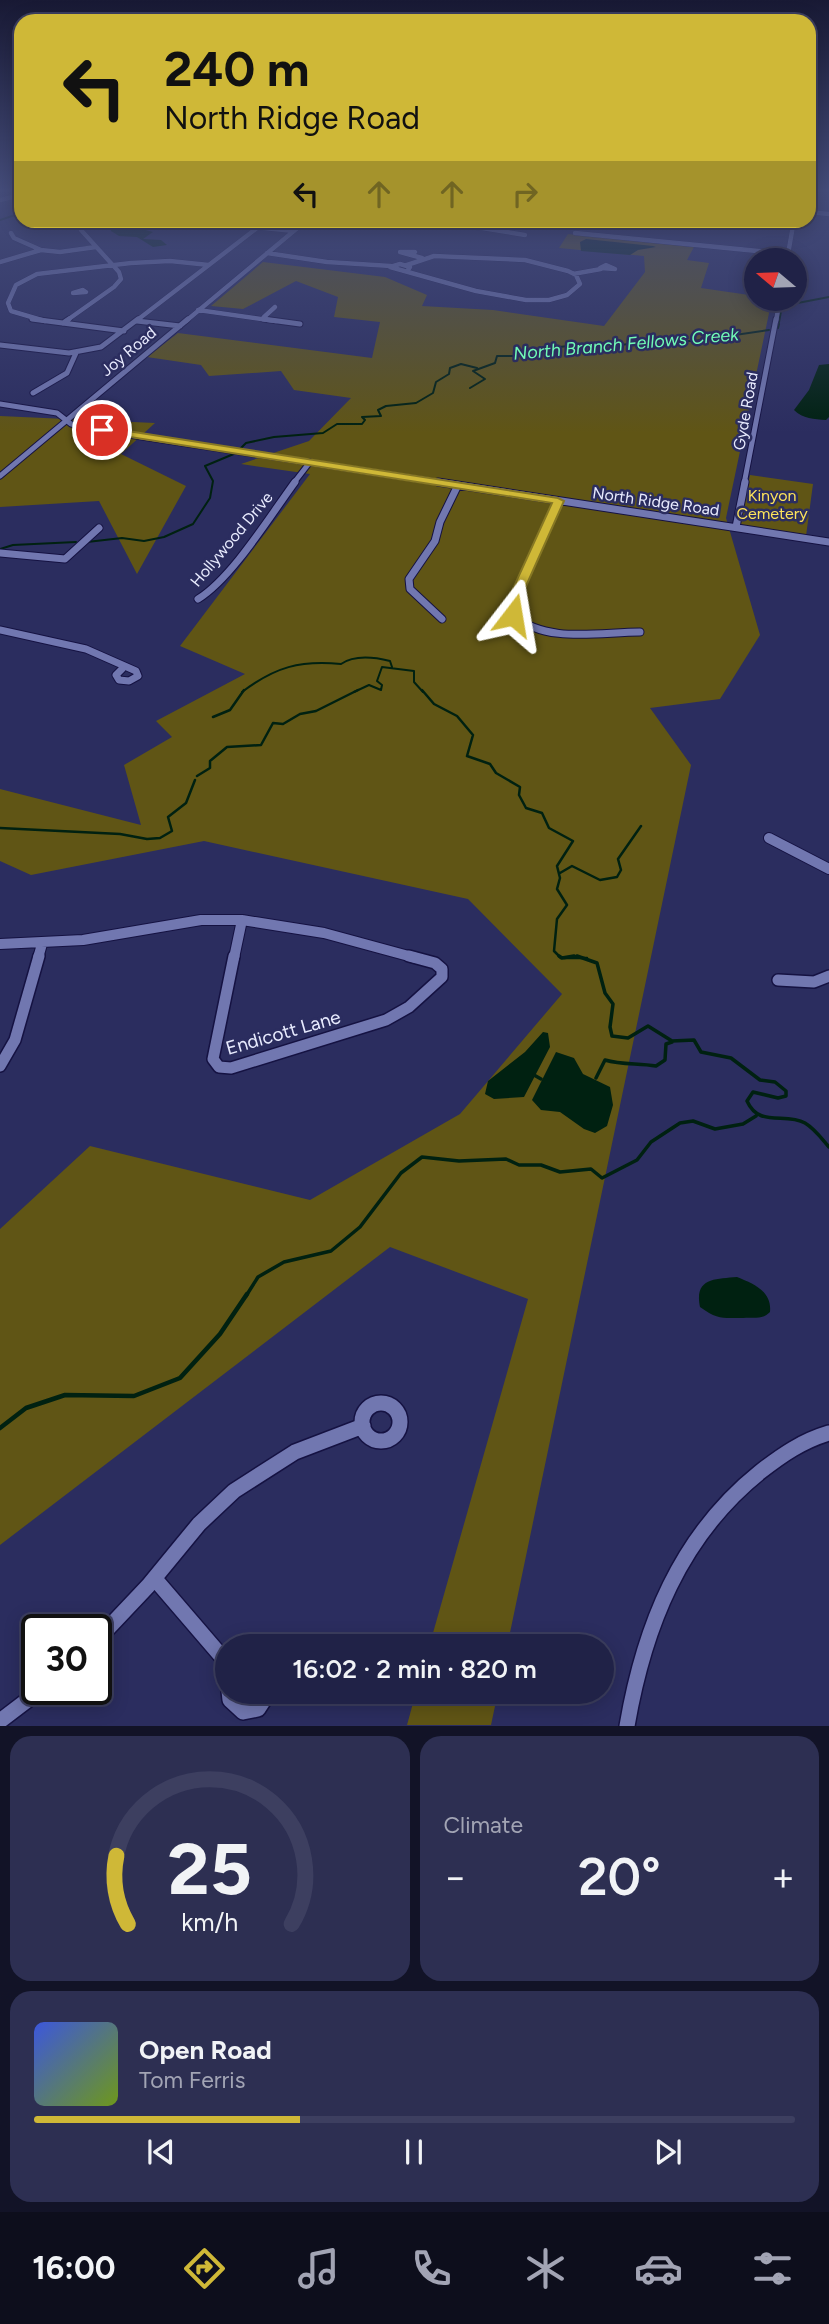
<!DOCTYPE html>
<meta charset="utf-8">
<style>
:root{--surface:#202247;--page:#2d2f52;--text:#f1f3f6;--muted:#a2a4b4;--line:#3d3f60;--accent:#cfb837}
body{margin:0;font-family:Figtree,sans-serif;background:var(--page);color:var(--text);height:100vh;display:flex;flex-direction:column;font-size:26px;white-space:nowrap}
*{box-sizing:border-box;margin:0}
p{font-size:23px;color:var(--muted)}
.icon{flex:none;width:38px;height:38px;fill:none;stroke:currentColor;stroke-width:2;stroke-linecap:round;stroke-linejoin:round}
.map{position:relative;height:1726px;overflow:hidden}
.details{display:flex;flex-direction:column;gap:10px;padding:10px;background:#121327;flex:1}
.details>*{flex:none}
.guide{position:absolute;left:14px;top:14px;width:802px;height:214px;border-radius:21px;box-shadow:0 4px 18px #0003,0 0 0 2px var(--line);background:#cfb837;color:#111;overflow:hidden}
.needle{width:46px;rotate:289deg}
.controls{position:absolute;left:744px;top:248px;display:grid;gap:14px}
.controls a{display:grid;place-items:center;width:63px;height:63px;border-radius:50%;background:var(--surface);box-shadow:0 4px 18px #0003,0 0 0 2px var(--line);font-size:35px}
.speed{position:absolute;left:21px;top:1614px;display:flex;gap:14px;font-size:35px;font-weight:700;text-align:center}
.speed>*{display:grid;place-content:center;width:91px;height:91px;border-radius:50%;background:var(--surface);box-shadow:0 4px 18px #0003,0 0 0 2px var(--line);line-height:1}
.speed .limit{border:4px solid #111;border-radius:10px;background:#fff;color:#111}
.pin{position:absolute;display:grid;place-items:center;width:60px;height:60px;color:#fff;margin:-30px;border:4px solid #fff;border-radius:50%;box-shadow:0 2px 7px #0007}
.me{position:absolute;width:77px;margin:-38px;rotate:14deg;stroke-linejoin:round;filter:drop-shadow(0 0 5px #0008)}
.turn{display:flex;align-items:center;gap:24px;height:147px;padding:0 35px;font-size:32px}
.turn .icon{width:91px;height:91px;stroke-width:2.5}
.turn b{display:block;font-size:49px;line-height:60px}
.lanes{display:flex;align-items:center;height:66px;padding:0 35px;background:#0003;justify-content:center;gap:35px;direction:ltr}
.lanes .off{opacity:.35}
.big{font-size:52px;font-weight:600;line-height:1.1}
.details .tile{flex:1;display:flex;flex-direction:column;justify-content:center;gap:10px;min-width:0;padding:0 24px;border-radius:21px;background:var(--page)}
.details .dial{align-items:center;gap:0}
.dial svg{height:182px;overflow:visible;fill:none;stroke:var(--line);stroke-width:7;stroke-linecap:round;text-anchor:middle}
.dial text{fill:var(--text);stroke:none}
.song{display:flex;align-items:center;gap:21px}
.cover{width:84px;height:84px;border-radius:10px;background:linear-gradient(135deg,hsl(230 70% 55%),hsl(80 70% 35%))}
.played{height:7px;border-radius:4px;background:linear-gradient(90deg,var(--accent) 35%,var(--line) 35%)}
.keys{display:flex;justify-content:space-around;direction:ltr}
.heat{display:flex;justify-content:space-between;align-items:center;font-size:38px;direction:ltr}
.details .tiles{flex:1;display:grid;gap:10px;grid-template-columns:1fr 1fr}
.tile:last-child{grid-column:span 2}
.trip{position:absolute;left:215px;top:1634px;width:399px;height:70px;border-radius:35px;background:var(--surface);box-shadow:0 4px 18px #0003,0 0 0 2px var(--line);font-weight:600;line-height:70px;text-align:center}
.menu{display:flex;height:112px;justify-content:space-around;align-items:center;background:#0d0e1c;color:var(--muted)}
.menu .icon{width:49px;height:49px}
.menu .selected{color:var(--accent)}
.menu b{font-size:32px;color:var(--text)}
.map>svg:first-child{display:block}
.green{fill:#605515}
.water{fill:#002111}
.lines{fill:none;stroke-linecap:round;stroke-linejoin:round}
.stream-far3{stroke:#002111;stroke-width:2}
.stream-far2{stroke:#002111;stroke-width:2.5}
.stream-far1{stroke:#002111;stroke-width:3.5}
.stream{stroke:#002111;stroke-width:4.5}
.minor-far5-casing{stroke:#151242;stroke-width:5}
.minor-far4-casing{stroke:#151242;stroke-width:7}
.minor-far3-casing{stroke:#151242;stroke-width:9}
.minor-far2-casing{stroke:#151242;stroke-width:12}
.minor-far1-casing{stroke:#151242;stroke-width:14}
.minor-casing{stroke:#151242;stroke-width:18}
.minor-far5{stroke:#7177b0;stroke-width:4.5}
.minor-far4{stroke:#7177b0;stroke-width:5}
.minor-far3{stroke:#7177b0;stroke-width:7}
.minor-far2{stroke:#7177b0;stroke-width:10}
.minor-far1{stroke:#7177b0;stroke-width:11}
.minor{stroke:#7177b0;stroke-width:15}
.route{fill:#cfb837;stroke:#877824;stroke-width:2}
.labels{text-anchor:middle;stroke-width:5;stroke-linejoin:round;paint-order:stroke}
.far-street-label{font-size:16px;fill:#e8ebfe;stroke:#2b2d5f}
.far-park-label{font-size:16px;fill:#fee45a;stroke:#2b2d5f}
.far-water-label{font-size:18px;font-style:italic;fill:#71fbb6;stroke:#2b2d5f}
.street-label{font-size:19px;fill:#e8ebfe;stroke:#2b2d5f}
</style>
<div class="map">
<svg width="829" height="1726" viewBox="0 0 829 1726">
<rect width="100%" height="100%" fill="#2b2d5f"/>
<!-- green -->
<path class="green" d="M 568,234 L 694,247 L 687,260 L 709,263 L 701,288 L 756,296 L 756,299 L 772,299 L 726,518 L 760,635 L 720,699 L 650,708 L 691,765 L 507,1647 L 429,1647 L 528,1299 L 390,1247 L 0,1545 L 0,1229 L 90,1146 L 310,1200 L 460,1114 L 562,994 L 468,899 L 204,841 L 31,875 L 0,861 L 0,789 L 141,825 L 124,765 L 172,737 L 156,721 L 245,674 L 180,646 L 310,474 L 241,464 L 309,441 L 351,398 L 294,390 L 281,371 L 209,376 L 201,365 L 147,357 L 178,333 L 372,358 L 380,322 L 334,317 L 338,297 L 296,281 L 243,309 L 211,306 L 263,262 L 385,277 L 427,295 L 422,306 L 493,310 L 604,326 L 645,272 L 644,256 L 559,248 Z
M 0,416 L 155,423 L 121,454 L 186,486 L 137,574 L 99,501 L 0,507 Z
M 750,475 L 813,484 L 806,536 L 739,526 Z
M 416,1692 L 498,1692 L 491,1725 L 407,1725 Z"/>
<!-- water -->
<path class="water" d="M 123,224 L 153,232 L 143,239 L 161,240 L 167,245 L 153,247 L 137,237 L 119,236 L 111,231 L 111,228 Z
M 586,239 L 653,246 L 656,247 L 638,250 L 630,255 L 581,251 L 580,242 Z
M 829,364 L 829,417 L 826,420 C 814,419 803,419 794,410 L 809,390 L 819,365 Z
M 543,1032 L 548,1033 L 550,1047 L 524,1097 L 494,1099 L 485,1094 L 488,1081 L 525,1052 Z
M 556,1052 L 574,1058 L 583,1074 L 610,1087 L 613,1105 L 607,1126 L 595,1133 L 584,1129 L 560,1112 L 541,1110 L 532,1100 Z
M 737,1277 C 754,1284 772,1291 770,1312 C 762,1320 755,1317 743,1318 C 723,1318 718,1320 700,1307 C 694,1278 715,1279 737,1277 Z"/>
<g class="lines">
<!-- stream-far3 -->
<path class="stream-far3" d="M 0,220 L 21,213
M 779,322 L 782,306 L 829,297
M 778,328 L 779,324
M 649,341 L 654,348
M 470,388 L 485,379 L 473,371 L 495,363 L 497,356 L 518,356 L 540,349 L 597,343 L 621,345 L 649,341 L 694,341 L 769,330
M 240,449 L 246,443 L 274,437 L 323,433 L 337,424 L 362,424 L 365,420 L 362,417 L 381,416 L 378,410 L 386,406 L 416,403 L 433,393 L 436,382 L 449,374 L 450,368 L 461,364 L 477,368
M 87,542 L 122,538 L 144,541 L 164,537 L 193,524 L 210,498 L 213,481 L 205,466 L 236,453
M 0,549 L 13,545 L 76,542
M 242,692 C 275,667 300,660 341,664 C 354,655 374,657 390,661 L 392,667
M 354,692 L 369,685 L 381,690 L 382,685 L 377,681 L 382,667 L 414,671 L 414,682 L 423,692"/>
<!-- stream-far2 -->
<path class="stream-far2" d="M 422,690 L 434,704 L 457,716 L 473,735 L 467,756 L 490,764 L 496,773 L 520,787 L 519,795 L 526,808 L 542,813 L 549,828 L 573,841 L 557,866 L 560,878 L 557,889 L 567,905 L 557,919 L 554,951 L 561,958
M 213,717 L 230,710 L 244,690
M 197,776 L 210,768 L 210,761 L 227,747 L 261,745 L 273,723 L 283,724 L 300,714 L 316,711 L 358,690
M 0,828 L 120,834 L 147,839 L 160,838 L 172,831 L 168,817 L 186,803 L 195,780
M 560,873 L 572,866 L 600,880 L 617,877 L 621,870 L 618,859 L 641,826
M 564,958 L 587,958"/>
<!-- stream-far1 -->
<path class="stream-far1" d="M 559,956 L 562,958 L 574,956
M 577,956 L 597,963 L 605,993 L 613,1004 L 610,1027 L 612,1036 L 628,1038 L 648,1026 L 672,1041 L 694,1040 L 701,1052 L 731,1058 L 760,1080 L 775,1082 L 786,1091 L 786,1096 L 778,1098 L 753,1092 L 747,1101 C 759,1128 785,1112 805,1123 C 815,1129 822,1139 829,1147
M 534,1075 L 541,1079
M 596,1078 L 605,1060 C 622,1065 638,1063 656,1066 L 665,1060 L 666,1044 L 672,1042
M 246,1296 L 258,1277 L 284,1262 L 331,1251 L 360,1227 L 401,1173 L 422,1157 L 459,1161 L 506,1159 L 519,1165 L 541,1165 L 560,1172 L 591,1169 L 602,1178 L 637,1160 L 651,1142 L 680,1123 L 693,1121 L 715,1129 L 743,1124 L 756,1116"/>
<!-- stream -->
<path class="stream" d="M 0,1428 L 26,1408 L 65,1395 L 134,1396 L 180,1378 L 220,1334 L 247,1294"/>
<defs>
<path id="minor-far5" d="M 0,200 L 16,196
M 808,212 L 829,214
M 185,220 L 294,231
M 380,220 L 482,228 L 525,235
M 11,233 L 14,238 L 41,250
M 575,233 L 788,254
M 267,253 L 327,262 L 391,266
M 413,254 L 415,252 L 400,252 L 422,258
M 787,260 L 794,220
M 0,262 L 41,250 L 60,252 L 96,247
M 407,265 L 434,256 L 525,260 L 568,271 L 576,275 L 580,284 L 567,295 L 549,300 L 526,300 L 476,291 L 390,267 L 400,264 L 410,267 L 408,270
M 606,265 L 615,269 L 600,268 Z
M 573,274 L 601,269
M 83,290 L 86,292 L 73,293 Z
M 198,310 L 276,321
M 264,317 L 275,307
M 45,321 L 11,311 L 8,303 L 16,285 L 37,274 L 131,263 L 170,261 L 209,265
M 66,321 L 114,287 L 121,279 L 119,272 L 81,230 L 80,226 L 87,220
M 136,321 L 257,228
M 186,321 L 307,220
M 776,321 L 780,299"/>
<path id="minor-far4" d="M 32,319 L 124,331
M 263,319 L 300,324
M 137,321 L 180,326
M 63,323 L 69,319
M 0,345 L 69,353 L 101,347 L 138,319
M 33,393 L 67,373 L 76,353
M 0,404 L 57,413 L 71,424 L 116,433 L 450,484
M 0,476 L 188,319
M 293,484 L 310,462
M 744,484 L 776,319"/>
<path id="minor-far3" d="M 438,482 L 829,542
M 558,501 L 512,604 L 513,615 C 546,644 599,632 640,632
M 736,527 L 745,482
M 0,553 L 65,559 L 99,528
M 198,599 C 232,578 270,516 295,482
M 442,619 L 410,589 L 409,579 L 435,541 L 440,522 L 458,485
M 0,630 L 86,649 L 136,671 L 138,676 L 129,681 L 119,680 L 116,675 L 122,669"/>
<path id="minor-far2" d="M 769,838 L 829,869
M 242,920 L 324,933 L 416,958
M 0,944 L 83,940 L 201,920 L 242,920
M 38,958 L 42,944
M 234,958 L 242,920"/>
<path id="minor-far1" d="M 234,956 L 213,1059 L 219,1067 L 231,1068 L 386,1020 L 409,1007 L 442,977 L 442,969 L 435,963 L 409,956
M 778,980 L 814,982 L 829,976
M 0,1066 L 15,1040 L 39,956"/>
<path id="minor" d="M362 1422a19 19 0 1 1 38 0a19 19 0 1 1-38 0Z
M 155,1579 L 228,1664
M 96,1641 L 148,1586 L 199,1524 L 234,1491 L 295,1452 L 363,1426
M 228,1682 L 230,1700 L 243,1712 L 258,1709 L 269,1692
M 0,1721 L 42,1689
M 627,1726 C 644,1627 680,1536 760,1472 C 782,1455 802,1441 829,1433"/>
</defs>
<!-- minor-far5 casing -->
<use href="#minor-far5" class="minor-far5-casing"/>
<!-- minor-far4 casing -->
<use href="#minor-far4" class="minor-far4-casing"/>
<!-- minor-far3 casing -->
<use href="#minor-far3" class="minor-far3-casing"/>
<!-- minor-far2 casing -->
<use href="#minor-far2" class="minor-far2-casing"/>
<!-- minor-far1 casing -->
<use href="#minor-far1" class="minor-far1-casing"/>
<!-- minor casing -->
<use href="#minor" class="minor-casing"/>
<!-- minor-far5 -->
<use href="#minor-far5" class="minor-far5"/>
<!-- minor-far4 -->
<use href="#minor-far4" class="minor-far4"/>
<!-- minor-far3 -->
<use href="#minor-far3" class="minor-far3"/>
<!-- minor-far2 -->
<use href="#minor-far2" class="minor-far2"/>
<!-- minor-far1 -->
<use href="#minor-far1" class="minor-far1"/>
<!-- minor -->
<use href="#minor" class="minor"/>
</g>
<!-- sky -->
<linearGradient id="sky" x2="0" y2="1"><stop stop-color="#181934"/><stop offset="0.44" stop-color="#444c7a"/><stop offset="1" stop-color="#444c7a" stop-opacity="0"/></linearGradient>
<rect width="829" height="433" fill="url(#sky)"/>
<!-- route -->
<path class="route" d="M 102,427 L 558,498 L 564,501 L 518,604 L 519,615 L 513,619 L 507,615 L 506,604 L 552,503 L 98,432 L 98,428 Z"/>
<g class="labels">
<!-- far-street labels -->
<g class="far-street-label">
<text transform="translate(128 351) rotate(-40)" y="6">Joy Road</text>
<text transform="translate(745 411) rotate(-80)" y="6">Gyde Road</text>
<text transform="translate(656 501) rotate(8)" y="6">North Ridge Road</text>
<text transform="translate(231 539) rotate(-50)" y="6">Hollywood Drive</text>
</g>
<!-- far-park labels -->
<g class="far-park-label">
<text x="772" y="501">Kinyon<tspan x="772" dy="18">Cemetery</tspan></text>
</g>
<!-- far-water labels -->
<g class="far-water-label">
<text transform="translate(626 344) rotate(-5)" y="6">North Branch Fellows Creek</text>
</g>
<!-- street labels -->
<g class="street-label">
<text transform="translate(283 1032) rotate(-16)" y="7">Endicott Lane</text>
</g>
</g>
</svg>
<div class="controls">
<a><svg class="needle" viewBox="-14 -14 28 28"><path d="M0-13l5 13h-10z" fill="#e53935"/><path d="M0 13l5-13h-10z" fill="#a2a4b4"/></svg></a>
</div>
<div class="speed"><div class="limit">30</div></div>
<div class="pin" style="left:102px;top:430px;background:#d93025"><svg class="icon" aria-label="arrive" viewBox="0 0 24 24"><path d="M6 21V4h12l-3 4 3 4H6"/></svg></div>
<svg class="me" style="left:513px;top:615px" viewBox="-20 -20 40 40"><path d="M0-17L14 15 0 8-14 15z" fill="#cfb837" stroke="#fff" stroke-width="4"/></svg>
<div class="trip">16:02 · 2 min · 820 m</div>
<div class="guide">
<div class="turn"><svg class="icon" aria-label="left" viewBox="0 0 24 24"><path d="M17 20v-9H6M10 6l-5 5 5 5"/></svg><div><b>240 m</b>North Ridge Road</div></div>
<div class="lanes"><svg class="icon" aria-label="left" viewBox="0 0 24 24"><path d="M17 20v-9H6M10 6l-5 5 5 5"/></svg><svg class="icon off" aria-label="ahead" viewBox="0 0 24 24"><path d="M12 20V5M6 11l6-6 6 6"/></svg><svg class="icon off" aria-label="ahead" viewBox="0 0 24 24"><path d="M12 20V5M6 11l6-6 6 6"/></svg><svg class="icon off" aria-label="right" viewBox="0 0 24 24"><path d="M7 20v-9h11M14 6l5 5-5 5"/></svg></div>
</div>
</div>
<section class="details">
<div class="tiles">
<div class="tile dial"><svg viewBox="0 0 100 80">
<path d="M14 69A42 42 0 1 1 86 69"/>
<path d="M14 69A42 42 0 0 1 9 39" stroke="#cfb837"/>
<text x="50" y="56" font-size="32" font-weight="700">25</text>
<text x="50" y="72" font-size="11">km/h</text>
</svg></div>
<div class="tile"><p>Climate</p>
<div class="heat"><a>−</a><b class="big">20°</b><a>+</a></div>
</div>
<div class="tile">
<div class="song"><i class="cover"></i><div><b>Open Road</b><p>Tom Ferris</p></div></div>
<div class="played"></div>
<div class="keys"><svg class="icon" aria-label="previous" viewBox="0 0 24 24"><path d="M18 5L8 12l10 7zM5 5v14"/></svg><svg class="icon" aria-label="pause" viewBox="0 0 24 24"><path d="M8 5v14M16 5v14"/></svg><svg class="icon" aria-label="next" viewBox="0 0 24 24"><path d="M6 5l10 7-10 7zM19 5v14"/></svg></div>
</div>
</div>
</section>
<nav class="menu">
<b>16:00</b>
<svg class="icon selected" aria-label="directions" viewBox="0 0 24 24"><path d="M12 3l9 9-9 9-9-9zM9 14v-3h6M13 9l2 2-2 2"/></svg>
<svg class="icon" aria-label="music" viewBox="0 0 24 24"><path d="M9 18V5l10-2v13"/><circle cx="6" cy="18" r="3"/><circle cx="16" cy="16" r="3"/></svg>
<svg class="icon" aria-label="phone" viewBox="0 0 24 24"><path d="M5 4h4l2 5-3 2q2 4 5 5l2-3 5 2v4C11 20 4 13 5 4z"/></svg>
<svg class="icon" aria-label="climate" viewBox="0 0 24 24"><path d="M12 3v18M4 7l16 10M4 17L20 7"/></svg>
<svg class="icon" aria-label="car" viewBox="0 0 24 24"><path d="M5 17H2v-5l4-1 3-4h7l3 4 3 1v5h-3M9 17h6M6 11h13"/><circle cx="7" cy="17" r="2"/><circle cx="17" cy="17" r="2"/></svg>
<svg class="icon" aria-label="filters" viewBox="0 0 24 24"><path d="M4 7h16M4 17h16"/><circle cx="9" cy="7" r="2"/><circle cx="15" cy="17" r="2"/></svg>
</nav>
